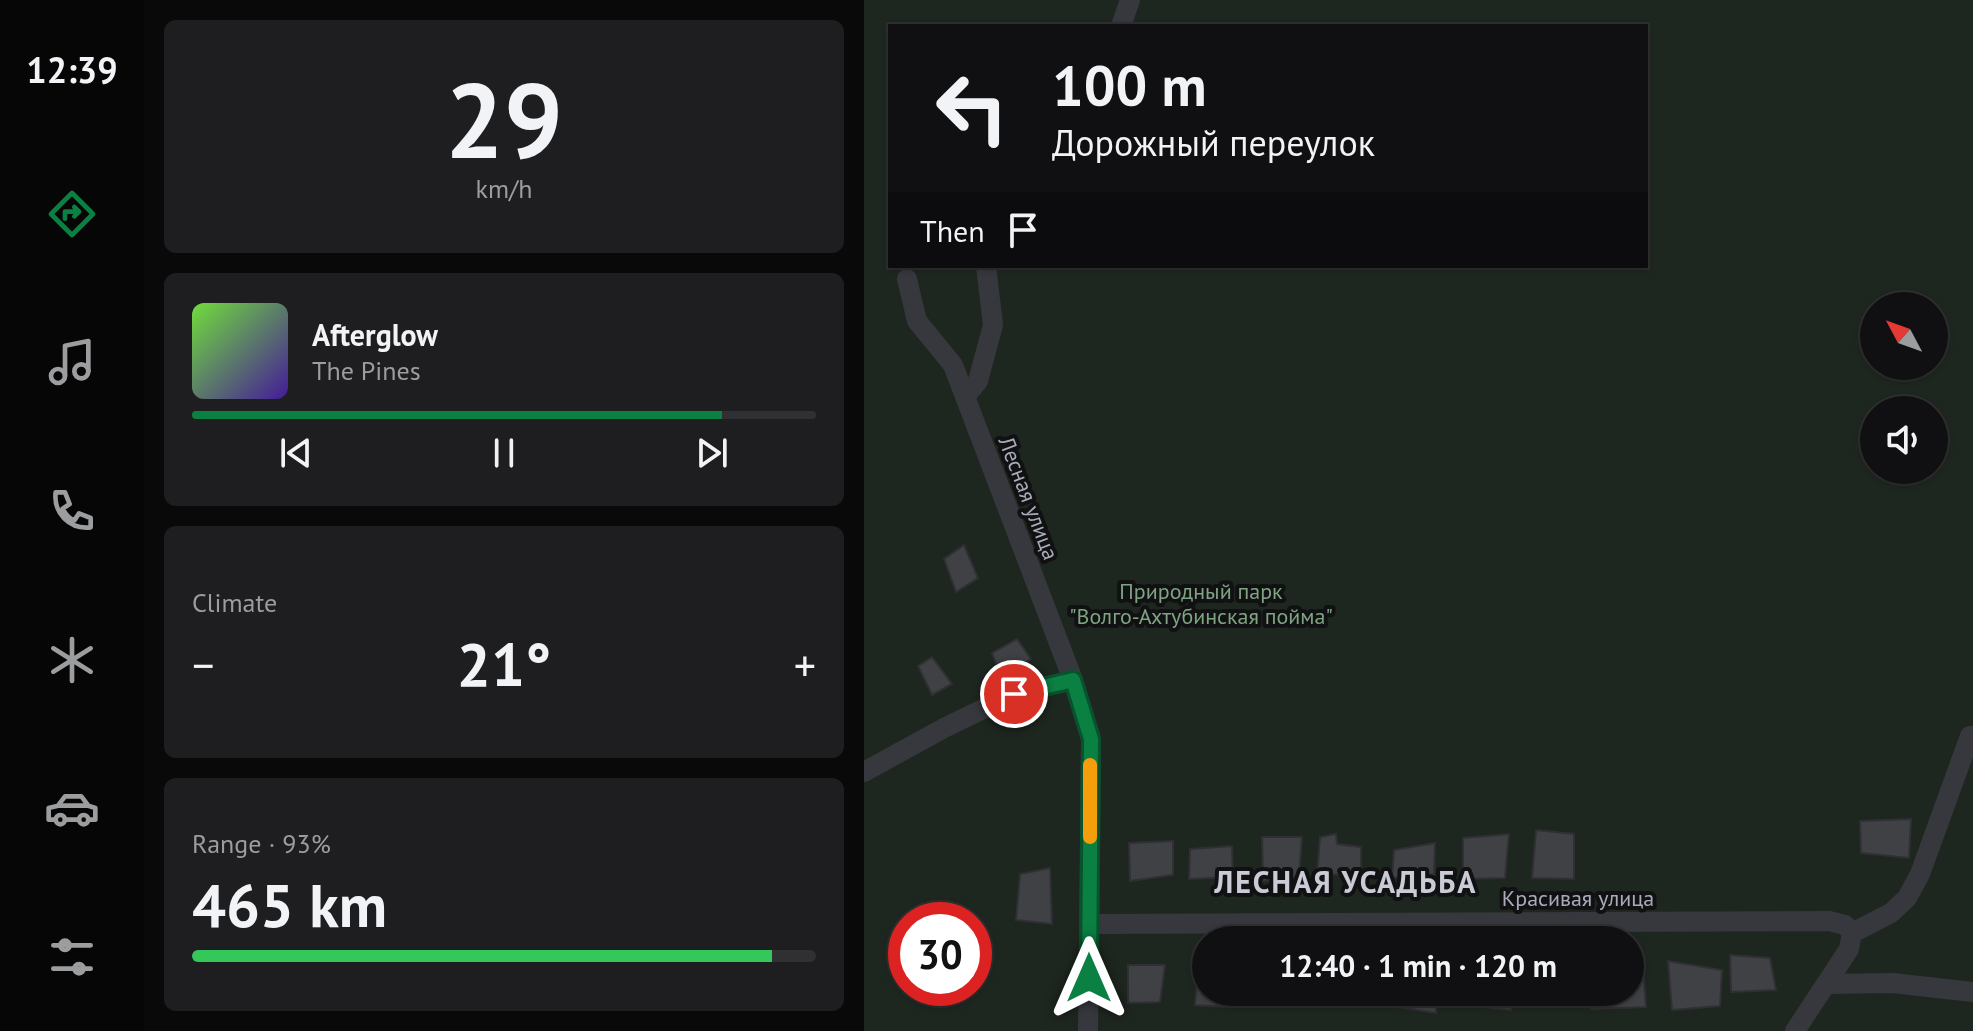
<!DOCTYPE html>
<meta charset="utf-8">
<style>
:root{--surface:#101012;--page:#1e1e20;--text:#f1f3f6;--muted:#9c9d9f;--line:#303032;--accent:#0b8043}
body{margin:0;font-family:"PT Sans",sans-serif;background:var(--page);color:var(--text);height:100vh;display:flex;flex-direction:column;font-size:30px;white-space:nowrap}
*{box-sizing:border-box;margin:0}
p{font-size:26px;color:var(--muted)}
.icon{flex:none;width:44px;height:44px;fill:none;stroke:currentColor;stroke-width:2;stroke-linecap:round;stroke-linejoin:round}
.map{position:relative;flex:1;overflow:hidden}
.panel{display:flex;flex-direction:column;gap:20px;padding:20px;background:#09090a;width:720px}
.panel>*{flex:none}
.top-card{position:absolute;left:24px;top:24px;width:760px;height:244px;border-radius:0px;box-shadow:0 2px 6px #0004,0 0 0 2px var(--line);background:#101012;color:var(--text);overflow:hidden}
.needle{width:52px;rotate:311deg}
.buttons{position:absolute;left:996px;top:292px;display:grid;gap:16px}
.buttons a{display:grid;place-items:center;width:88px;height:88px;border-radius:50%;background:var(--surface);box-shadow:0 2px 6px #0004,0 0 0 2px var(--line);font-size:40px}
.speed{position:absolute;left:24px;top:902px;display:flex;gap:16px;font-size:40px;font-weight:700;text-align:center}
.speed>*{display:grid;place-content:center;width:104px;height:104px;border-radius:50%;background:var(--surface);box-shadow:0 2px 6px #0004,0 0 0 2px var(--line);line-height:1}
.speed .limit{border:12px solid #d22;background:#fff;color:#111}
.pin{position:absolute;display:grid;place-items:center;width:68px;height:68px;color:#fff;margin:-34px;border:4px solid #fff;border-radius:50%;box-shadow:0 2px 8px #0007}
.me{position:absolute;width:88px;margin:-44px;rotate:0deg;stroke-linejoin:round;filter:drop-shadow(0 0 6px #0008)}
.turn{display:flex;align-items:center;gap:28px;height:168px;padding:0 32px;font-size:36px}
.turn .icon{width:104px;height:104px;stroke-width:2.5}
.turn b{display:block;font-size:56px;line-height:68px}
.then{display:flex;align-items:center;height:76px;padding:0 32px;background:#0003;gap:16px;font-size:30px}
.big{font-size:60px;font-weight:800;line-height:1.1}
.panel .tile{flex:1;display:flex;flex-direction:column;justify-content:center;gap:12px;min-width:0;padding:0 28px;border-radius:12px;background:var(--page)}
.panel .dial{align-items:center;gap:0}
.dial b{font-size:104px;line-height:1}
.song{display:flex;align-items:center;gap:24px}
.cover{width:96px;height:96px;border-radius:12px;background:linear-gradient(135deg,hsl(100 70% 55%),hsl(260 70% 35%))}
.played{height:8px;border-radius:4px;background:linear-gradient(90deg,var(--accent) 85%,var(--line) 85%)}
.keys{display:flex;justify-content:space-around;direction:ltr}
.heat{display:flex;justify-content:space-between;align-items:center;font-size:44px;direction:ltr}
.charge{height:12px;border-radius:6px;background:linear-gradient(90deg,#34c759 93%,var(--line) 0)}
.trip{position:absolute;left:328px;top:926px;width:452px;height:80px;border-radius:40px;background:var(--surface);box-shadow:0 2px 6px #0004,0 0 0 2px var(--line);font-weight:800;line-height:80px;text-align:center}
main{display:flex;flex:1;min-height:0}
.tab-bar{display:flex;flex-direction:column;width:144px;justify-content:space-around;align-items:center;background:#060607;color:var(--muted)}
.tab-bar .icon{width:56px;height:56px}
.tab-bar .on{color:var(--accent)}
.tab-bar b{font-size:36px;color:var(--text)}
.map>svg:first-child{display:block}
.green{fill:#1e271f;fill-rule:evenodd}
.building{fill:#404145;stroke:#303034;stroke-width:2}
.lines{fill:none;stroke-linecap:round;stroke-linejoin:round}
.minor{stroke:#37383e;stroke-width:20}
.route-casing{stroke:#07532c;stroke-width:20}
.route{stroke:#0b8043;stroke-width:14}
.slow{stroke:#f59e0b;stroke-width:14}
.labels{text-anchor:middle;stroke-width:8;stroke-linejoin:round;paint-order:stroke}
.street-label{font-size:22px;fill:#a8acb9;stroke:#111113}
.park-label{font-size:22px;fill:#7ea482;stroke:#111113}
.district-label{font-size:30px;font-weight:bold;letter-spacing:2px;fill:#c9cbd5;stroke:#111113}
</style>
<main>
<nav class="tab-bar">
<b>12:39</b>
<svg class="icon on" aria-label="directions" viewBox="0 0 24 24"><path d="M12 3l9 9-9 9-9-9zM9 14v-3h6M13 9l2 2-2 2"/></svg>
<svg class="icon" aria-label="music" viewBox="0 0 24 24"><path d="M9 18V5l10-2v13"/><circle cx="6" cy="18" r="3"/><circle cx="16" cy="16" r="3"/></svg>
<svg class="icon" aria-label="phone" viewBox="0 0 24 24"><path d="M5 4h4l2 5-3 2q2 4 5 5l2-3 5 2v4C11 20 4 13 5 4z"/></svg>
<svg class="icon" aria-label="climate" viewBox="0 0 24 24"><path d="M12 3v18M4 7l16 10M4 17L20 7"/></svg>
<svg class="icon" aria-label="car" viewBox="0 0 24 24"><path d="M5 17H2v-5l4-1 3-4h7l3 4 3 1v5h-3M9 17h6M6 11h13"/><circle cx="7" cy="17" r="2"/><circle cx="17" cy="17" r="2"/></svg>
<svg class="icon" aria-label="filters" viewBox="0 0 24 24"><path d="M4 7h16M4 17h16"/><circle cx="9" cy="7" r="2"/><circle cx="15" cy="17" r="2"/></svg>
</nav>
<section class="panel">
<div class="tile dial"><b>29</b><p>km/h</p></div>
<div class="tile">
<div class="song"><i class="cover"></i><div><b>Afterglow</b><p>The Pines</p></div></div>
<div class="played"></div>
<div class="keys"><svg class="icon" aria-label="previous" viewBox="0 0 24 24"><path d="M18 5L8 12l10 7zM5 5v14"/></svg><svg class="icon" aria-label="pause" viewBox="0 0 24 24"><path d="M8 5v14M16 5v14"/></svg><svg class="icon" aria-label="next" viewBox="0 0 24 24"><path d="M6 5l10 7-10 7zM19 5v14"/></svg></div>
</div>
<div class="tile"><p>Climate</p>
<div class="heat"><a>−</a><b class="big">21°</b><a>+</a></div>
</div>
<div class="tile"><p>Range · 93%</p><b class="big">465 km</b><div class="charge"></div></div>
</section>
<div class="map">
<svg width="1109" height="1031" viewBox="0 0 1109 1031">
<rect width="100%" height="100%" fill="#161618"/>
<!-- green -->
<path class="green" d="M 0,0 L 1109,0 L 1109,1031 L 0,1031 ZM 26,26 L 782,26 L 782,266 L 26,266 ZM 1010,306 L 1070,306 L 1070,366 L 1010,366 ZM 1010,410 L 1070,410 L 1070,470 L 1010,470 ZM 42,920 L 110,920 L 110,988 L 42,988 ZM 342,940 L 766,940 L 766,992 L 342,992 Z"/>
<!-- building -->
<path class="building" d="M 100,545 L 114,578 L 92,592 L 80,559 Z
M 153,639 L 167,659 L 137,677 L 128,653 Z
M 68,657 L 88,684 L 68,695 L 54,666 Z
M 1047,819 L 1045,858 L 997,853 L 996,821 Z
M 672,830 L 710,834 L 710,879 L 668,878 Z
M 472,834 L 473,844 L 497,847 L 497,875 L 453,874 L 456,837 Z
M 645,834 L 641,878 L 599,879 L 599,838 Z
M 398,837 L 438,837 L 435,877 L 399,881 Z
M 309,841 L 309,875 L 266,881 L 265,843 Z
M 571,843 L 570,874 L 528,878 L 530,850 Z
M 368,846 L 369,877 L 325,879 L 326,849 Z
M 186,868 L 188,924 L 152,920 L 156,874 Z
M 866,955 L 906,958 L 912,990 L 867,992 Z
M 335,961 L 342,961 L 342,992 L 366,992 L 365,1007 L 331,1005 Z
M 804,961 L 858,970 L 856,1006 L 808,1010 Z
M 264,965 L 301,965 L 296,1002 L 264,1003 Z
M 779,967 L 782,1007 L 727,1009 L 726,992 L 766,992 L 766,968 Z
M 396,992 L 439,992 L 440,1002 L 396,1003 Z
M 532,992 L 573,992 L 572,1013 L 534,1007 Z
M 599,992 L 646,992 L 647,1010 L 601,1005 Z"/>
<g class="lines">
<!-- minor -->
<path class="minor" d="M 257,26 L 266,0
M 43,279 L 53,321 L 89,365 L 209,680 L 227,739 L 224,1031
M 101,397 L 114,381 L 129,325 L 122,266
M 0,772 L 80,728 L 150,694 L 209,680
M 225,924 L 965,921 L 981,925 L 988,933 L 985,949 L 931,1031
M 988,933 L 1027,913 L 1043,898 L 1056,874 L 1106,736 L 1109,736
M 963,984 L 1029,983 L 1109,992"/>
</g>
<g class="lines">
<defs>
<path id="route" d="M 150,694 L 209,680 L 227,739 L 225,978"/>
</defs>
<!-- route casing -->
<use href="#route" class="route-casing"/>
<!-- route -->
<use href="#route" class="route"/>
<!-- slow -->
<path class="slow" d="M 226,837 L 226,765"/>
</g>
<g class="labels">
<!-- street labels -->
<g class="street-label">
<text transform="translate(165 498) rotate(69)" y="8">Лесная улица</text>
<text x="714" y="906">Красивая улица</text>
</g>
<!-- park labels -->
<g class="park-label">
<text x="337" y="599">Природный парк<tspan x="337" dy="25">"Волго-Ахтубинская пойма"</tspan></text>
</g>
<!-- district labels -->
<g class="district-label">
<text x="482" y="893">ЛЕСНАЯ УСАДЬБА</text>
</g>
</g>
</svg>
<div class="buttons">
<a><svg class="needle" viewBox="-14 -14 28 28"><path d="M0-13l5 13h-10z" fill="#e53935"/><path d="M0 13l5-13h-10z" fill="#9c9d9f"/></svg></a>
<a><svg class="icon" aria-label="sound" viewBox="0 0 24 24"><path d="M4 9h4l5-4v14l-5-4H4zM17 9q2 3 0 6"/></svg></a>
</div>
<div class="speed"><div class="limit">30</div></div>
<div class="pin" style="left:150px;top:694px;background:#d93025"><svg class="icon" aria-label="arrive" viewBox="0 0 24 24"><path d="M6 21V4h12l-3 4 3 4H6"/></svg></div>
<svg class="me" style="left:225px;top:978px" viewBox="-20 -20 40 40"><path d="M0-17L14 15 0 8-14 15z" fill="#0b8043" stroke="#fff" stroke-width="4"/></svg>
<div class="trip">12:40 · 1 min · 120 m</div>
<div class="top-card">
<div class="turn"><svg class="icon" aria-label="left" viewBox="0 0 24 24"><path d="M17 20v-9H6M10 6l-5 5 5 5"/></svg><div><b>100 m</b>Дорожный переулок</div></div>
<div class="then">Then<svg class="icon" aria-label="arrive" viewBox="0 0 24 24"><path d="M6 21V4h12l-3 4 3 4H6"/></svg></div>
</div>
</div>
</main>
